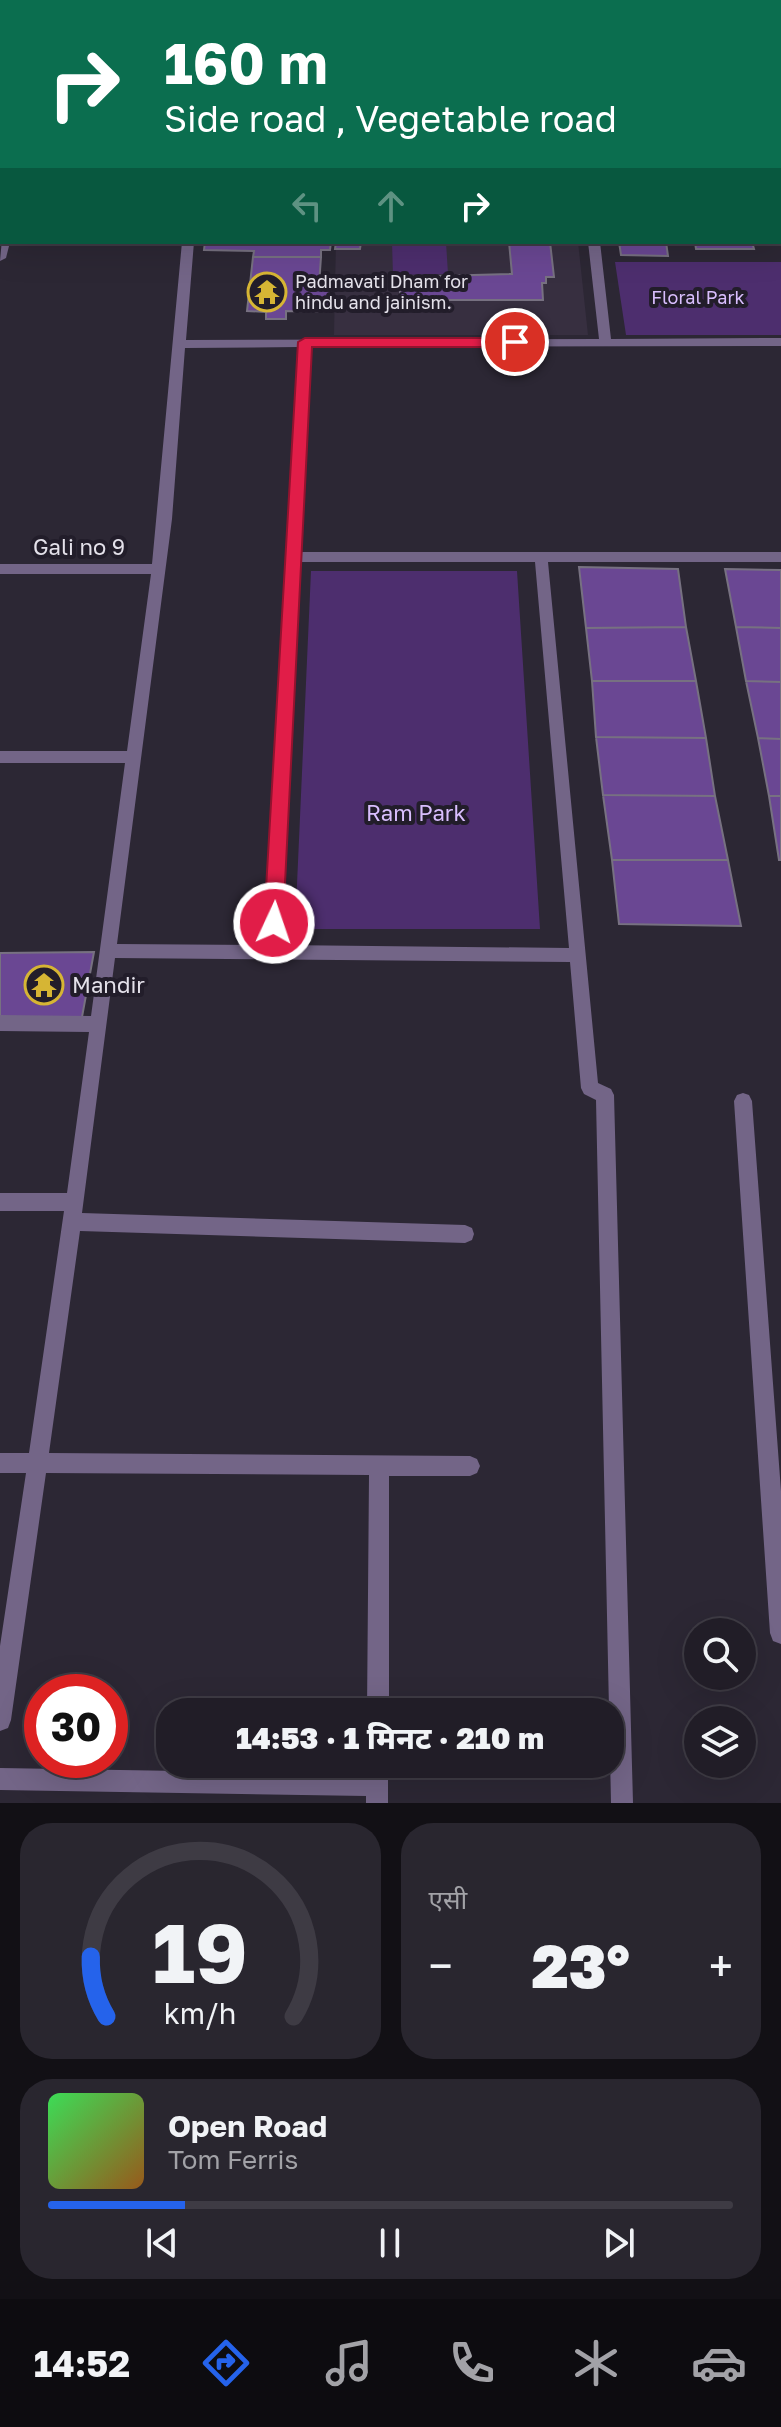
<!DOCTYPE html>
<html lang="hi">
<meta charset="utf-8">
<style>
:root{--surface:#211d27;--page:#29262f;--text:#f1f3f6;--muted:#a2a2a7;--line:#3e3b44;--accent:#2563eb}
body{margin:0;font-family:"Golos Text","Noto Sans Devanagari",sans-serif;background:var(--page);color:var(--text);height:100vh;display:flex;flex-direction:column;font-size:30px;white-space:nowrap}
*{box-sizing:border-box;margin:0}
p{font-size:26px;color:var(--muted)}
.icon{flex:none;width:44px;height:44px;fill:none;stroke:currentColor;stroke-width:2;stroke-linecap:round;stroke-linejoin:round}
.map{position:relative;height:1803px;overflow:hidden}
.panel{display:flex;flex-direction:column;gap:20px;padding:20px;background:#121015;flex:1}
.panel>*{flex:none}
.banner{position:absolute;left:0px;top:0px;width:782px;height:244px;box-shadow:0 8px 32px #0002,0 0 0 2px var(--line);background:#0b6e4f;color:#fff;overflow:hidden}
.controls{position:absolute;left:684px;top:1618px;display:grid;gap:16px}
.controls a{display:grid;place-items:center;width:72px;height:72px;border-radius:50%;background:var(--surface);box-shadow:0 8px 32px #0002,0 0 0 2px var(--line);font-size:40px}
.speed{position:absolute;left:24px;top:1674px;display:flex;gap:16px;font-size:40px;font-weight:700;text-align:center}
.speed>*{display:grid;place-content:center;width:104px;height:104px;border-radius:50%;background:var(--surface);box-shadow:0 8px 32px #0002,0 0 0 2px var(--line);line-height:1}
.speed .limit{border:12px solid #d22;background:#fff;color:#111}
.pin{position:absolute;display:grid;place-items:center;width:68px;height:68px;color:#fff;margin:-34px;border:4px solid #fff;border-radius:50%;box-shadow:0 2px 8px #0007}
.me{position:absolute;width:88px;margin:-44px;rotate:3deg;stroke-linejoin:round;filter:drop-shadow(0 0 6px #0008)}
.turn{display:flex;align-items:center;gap:28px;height:168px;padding:0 32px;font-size:36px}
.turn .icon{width:104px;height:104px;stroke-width:2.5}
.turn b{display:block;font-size:56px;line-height:68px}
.lanes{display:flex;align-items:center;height:76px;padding:0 32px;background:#0003;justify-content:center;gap:40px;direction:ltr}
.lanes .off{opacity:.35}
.big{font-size:60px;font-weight:800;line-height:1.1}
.panel .widget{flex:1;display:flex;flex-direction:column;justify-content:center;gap:12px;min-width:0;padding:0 28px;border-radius:32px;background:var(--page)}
.panel .dial{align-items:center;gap:0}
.dial svg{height:208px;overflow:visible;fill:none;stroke:var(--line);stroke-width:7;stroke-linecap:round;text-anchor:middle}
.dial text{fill:var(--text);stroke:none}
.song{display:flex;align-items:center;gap:24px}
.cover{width:96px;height:96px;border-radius:12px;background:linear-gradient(135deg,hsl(130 70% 55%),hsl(30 70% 35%))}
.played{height:8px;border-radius:4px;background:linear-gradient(90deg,var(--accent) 20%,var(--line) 20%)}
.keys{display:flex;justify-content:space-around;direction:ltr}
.heat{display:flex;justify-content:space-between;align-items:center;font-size:44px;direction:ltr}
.panel .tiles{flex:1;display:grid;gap:20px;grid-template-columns:1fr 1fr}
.widget:last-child{grid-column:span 2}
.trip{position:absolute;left:156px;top:1698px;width:468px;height:80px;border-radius:32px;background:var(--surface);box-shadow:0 8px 32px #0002,0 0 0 2px var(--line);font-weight:800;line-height:80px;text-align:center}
.menu{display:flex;height:128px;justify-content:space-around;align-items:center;background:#0d0c10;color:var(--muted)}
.menu .icon{width:56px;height:56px}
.menu .current{color:var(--accent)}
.menu b{font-size:36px;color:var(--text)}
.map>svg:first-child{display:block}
.built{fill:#372f40}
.green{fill:#4d2e6e}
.building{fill:#6a4793;stroke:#777181;stroke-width:2}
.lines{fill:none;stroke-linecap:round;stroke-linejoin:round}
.street{fill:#736587;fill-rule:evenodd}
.route{fill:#e11d48;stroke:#92132f;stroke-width:2}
.labels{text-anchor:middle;stroke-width:8;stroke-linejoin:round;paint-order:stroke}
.far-poi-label{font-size:18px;fill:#e4e1ea;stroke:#221d2a;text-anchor:start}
.far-park-label{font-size:18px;fill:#d9befe;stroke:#221d2a}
.street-label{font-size:22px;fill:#e4e1ea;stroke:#221d2a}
.park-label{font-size:22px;fill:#d9befe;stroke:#221d2a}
.poi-label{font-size:22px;fill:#e4e1ea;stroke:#221d2a;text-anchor:start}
</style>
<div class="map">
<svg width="781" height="1803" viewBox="0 0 781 1803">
<rect width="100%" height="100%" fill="#2c2734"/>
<!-- built -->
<path class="built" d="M 336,242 L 578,242 L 588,335 L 334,335 Z"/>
<!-- green -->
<path class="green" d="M 392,242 L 446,242 L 448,274 L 393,275 Z
M 615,262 L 781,262 L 781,335 L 626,335 Z
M 311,571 L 517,571 L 540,929 L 295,929 Z"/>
<!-- building -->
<path class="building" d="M 205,242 L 331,242 L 330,250 L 321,250 L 321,257 L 253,257 L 254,251 L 204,250 Z
M 336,242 L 361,242 L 360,249 L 335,249 Z
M 509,242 L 550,242 L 554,277 L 546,277 L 546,283 L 542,283 L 543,300 L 400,300 L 400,277 L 512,274 Z
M 619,242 L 666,242 L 668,256 L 621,255 Z
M 695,242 L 752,242 L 754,249 L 696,249 Z
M 253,257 L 321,257 L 319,285 L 331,285 L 329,308 L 320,308 L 320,312 L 286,311 L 286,319 L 266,319 L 266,312 L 247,311 Z
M 579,567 L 678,569 L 686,627 L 586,628 Z
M 725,569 L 781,570 L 781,628 L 736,627 Z
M 686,627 L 696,681 L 592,681 L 586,628 Z
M 736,627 L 781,628 L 781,682 L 746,681 Z
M 592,681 L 696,681 L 706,738 L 596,737 Z
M 746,681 L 781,682 L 781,739 L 758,738 Z
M 596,737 L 706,738 L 715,796 L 603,795 Z
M 758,738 L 781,739 L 781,796 L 769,796 Z
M 603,795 L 715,796 L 728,860 L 612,860 Z
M 769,796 L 781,796 L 781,860 L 779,860 Z
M 612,860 L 728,860 L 741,926 L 619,924 Z
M 94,952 L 82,1017 L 0,1017 L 0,953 Z"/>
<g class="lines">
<!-- street -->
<path class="street" d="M 210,0 L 220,0 L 209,2 Z
M 305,0 L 315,0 L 315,2 L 305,2 Z
M 563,0 L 573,0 L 573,2 L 563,2 Z
M 736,0 L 746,0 L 746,2 L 736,2 Z
M 0,68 L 2,68 L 2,74 L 0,74 Z
M 780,149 L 781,149 L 781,159 L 780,159 Z
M 2,239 L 2,242 L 10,242 L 6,258 L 0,261 Z
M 182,242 L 194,242 L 186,340 L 599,339 L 588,242 L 600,242 L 611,339 L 781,338 L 781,346 L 311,347 L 300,552 L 781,552 L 781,562 L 548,562 L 598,1083 L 611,1089 L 614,1095 L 633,1803 L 611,1803 L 596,1100 L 584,1094 L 581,1088 L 570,962 L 115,958 L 82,1213 L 465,1225 L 472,1228 L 474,1234 L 472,1240 L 465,1243 L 80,1231 L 49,1453 L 470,1456 L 477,1459 L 480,1466 L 477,1473 L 470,1476 L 389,1476 L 389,1712 L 367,1712 L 369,1475 L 46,1473 L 11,1720 L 8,1728 L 0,1731 L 0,1646 L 26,1473 L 0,1473 L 0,1453 L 29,1453 L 64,1211 L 0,1211 L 0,1193 L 67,1193 L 89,1032 L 0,1031 L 0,1015 L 91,1016 L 125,763 L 0,763 L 0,751 L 127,751 L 151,574 L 0,574 L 0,564 L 152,564 ZM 299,347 L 264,945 L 117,944 L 172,519 L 185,348 ZM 300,562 L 535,562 L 569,948 L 281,945 Z
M 743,1093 L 749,1095 L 752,1101 L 781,1491 L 781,1644 L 773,1641 L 770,1633 L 734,1101 L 737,1095 Z
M 366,1764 L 388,1764 L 388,1803 L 366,1803 L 366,1796 L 0,1790 L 0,1768 L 366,1774 Z"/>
</g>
<!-- route -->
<path class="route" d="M 305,338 L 515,338 L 522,342 L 515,347 L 312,347 L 283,923 L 280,928 L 267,928 L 264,923 L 298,342 Z"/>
<!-- icons -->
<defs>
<symbol id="temple-ring" viewBox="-11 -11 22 22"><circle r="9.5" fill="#221d2a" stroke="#d6b534" stroke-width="1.5"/><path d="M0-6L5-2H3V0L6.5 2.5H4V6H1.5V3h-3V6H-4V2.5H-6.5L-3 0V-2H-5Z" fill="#d6b534"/></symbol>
</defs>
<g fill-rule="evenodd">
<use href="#temple-ring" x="245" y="270" width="44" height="44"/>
<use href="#temple-ring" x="22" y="963" width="44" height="44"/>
</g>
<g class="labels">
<!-- far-poi labels -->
<g class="far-poi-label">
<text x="295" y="288">Padmavati Dham for<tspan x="295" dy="21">hindu and jainism.</tspan></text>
</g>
<!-- far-park labels -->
<g class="far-park-label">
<text x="698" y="304">Floral Park</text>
</g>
<!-- street labels -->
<g class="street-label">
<text x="79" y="555">Gali no 9</text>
</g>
<!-- park labels -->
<g class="park-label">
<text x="416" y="821">Ram Park</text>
</g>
<!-- poi labels -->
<g class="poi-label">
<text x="72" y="993">Mandir</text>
</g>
</g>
</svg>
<div class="controls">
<a><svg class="icon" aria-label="search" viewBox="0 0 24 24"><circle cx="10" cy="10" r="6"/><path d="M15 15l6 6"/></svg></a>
<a><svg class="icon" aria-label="layers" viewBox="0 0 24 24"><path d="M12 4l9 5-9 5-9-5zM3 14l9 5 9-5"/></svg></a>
</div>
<div class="speed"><div class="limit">30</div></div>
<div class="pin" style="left:515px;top:342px;background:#d93025"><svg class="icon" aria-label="arrive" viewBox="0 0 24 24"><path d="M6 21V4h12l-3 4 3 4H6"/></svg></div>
<svg class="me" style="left:274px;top:923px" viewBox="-20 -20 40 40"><circle r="17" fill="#e11d48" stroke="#fff" stroke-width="3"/><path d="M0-11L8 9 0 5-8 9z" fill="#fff"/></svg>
<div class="trip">14:53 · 1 मिनट · 210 m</div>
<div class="banner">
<div class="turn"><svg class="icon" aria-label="right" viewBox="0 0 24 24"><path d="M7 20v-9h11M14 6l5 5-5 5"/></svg><div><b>160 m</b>Side road , Vegetable road</div></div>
<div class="lanes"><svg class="icon off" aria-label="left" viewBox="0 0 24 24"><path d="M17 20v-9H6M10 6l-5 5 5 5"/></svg><svg class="icon off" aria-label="ahead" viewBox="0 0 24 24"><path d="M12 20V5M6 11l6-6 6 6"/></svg><svg class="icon" aria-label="right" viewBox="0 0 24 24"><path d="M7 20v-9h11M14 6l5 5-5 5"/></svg></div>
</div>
</div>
<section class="panel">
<div class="tiles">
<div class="widget dial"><svg viewBox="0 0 100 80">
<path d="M14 69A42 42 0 1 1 86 69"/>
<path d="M14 69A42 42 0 0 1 8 46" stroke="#2563eb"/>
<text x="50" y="56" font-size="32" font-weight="700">19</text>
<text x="50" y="72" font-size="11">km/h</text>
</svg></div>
<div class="widget"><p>एसी</p>
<div class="heat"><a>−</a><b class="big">23°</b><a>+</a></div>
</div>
<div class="widget">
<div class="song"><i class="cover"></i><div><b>Open Road</b><p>Tom Ferris</p></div></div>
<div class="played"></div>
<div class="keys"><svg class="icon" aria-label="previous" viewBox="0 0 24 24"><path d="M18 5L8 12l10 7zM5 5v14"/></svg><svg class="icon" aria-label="pause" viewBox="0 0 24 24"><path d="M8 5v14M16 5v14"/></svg><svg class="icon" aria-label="next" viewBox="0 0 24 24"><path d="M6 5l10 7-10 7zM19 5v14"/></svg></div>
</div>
</div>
</section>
<nav class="menu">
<b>14:52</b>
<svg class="icon current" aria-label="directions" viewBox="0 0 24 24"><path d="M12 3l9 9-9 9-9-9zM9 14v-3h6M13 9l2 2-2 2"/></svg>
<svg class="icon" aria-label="music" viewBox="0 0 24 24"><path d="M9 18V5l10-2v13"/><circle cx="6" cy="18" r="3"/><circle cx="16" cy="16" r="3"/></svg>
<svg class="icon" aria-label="phone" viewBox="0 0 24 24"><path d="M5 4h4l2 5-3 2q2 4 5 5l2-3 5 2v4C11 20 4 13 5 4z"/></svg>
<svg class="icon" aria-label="climate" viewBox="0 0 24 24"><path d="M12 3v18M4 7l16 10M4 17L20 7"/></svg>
<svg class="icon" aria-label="car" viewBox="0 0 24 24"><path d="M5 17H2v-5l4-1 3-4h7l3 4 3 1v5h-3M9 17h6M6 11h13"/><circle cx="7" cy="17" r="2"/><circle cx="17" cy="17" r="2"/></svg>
</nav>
